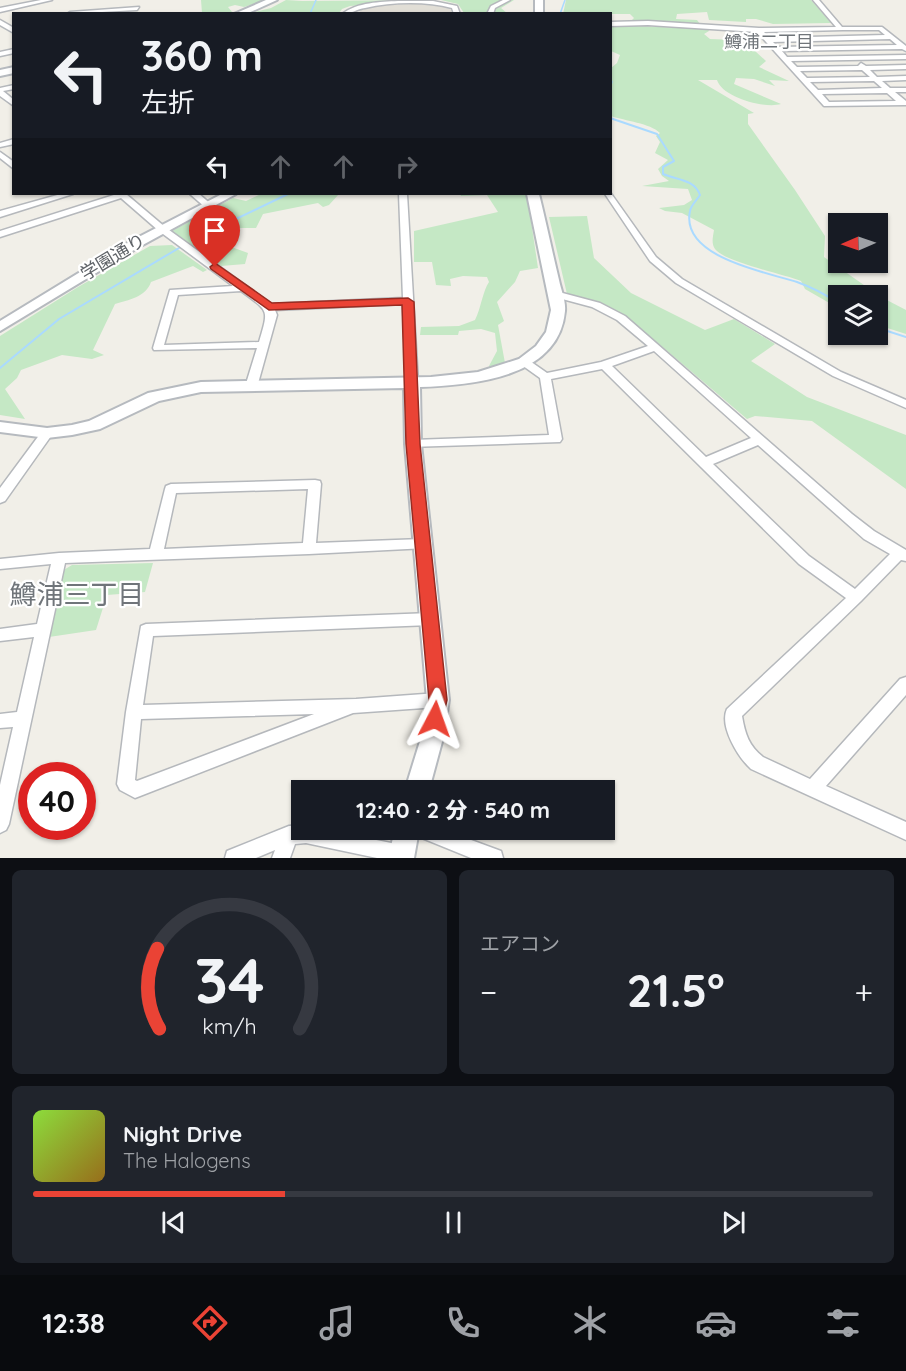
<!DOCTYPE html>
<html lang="ja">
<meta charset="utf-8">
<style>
:root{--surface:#171b24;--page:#20242c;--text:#f1f3f6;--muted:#9ea1a6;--line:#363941;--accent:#ea4335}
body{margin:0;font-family:Quicksand,"Noto Sans JP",sans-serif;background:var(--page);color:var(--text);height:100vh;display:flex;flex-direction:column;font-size:22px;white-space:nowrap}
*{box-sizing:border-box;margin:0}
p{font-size:20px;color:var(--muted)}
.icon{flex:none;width:33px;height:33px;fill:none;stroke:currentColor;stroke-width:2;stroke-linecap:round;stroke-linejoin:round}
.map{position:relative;height:858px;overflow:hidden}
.side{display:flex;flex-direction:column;gap:12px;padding:12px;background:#0d0f14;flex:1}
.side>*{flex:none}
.guide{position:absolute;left:12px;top:12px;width:600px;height:183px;border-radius:0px;box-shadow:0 2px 4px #0004;background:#171b24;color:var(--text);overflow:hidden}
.needle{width:39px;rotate:268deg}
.buttons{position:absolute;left:828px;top:213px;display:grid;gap:12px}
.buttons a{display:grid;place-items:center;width:60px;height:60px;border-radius:0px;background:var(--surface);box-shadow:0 2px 4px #0004;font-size:30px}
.speed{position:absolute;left:18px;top:762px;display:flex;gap:12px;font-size:30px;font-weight:700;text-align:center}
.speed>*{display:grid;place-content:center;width:78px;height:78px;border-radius:50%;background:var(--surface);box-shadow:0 2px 4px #0004;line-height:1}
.speed .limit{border:9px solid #d22;background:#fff;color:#111}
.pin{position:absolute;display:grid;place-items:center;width:51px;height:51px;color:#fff;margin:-62px -26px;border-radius:50% 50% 50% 0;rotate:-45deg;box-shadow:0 0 6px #0007}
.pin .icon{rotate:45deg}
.me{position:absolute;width:66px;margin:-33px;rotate:4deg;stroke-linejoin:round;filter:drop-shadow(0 0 4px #0008)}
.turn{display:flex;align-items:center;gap:21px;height:126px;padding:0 30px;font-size:27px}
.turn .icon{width:78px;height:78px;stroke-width:2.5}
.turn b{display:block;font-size:42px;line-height:51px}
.lanes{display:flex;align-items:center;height:57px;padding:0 30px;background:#0003;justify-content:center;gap:30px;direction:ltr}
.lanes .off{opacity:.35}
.big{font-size:45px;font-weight:800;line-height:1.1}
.side .widget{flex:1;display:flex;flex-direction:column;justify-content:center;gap:9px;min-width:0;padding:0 21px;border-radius:9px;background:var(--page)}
.side .dial{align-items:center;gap:0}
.dial svg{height:156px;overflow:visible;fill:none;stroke:var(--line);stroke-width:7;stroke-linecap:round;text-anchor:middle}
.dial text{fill:var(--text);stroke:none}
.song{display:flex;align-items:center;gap:18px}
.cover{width:72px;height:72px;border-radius:9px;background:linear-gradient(135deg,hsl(90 70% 55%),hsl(40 70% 35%))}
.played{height:6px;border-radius:3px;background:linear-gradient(90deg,var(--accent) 30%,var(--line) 30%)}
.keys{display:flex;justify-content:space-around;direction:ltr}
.heat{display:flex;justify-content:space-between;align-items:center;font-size:33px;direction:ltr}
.side .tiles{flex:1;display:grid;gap:12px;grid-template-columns:1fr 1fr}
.widget:last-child{grid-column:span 2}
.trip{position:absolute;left:291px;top:780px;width:324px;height:60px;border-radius:0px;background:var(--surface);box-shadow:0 2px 4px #0004;font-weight:800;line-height:60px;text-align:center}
.dock{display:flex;height:96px;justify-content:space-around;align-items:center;background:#090b0e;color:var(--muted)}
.dock .icon{width:42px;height:42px}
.dock .current{color:var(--accent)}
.dock b{font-size:27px;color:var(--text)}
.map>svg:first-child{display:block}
.education{fill:#e1ded6}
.green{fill:#c5e8c5}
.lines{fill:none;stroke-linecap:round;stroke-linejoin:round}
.stream-far1{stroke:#aadaff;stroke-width:1.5}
.stream{stroke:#aadaff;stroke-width:2}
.street-casing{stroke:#b5b8bc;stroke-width:3}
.secondary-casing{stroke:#b6babf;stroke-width:4}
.street{fill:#fff;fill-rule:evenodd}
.secondary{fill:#fff;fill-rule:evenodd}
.route{fill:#ea4335;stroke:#982c22;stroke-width:1.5}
.labels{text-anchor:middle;stroke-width:4.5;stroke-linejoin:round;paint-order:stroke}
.far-neighbourhood-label{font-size:18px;fill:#70757a;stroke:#fff}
.far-street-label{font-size:18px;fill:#5f6368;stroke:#fff}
.near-neighbourhood-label{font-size:27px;fill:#70757a;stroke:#fff}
</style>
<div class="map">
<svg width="906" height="858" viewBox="0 0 906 858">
<rect width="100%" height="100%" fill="#f1efe8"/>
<!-- education -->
<path class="education" d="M 434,3 L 449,6 L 452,13 L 357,14 L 365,6 Z"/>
<!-- green -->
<path class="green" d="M 201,0 L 266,0 L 244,7 L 235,5 L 228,7 L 232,12 L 202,13 Z
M 286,0 L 302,1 L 435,0 L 350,6 L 342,9 L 339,13 L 251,13 L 271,8 Z
M 441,0 L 514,0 L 501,8 L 508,14 L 464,13 L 458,4 Z
M 566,0 L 811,0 L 831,23 L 773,24 L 756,19 L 746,19 L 746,22 L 709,20 L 707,12 L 677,14 L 676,19 L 697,20 L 700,24 L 632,20 L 634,18 L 630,14 L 563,14 Z
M 611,25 L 708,29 L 709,31 L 704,34 L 710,39 L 737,40 L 741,43 L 734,45 L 755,51 L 766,61 L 759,67 L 789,81 L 769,80 L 775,86 L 754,79 L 736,78 L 734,84 L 781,104 C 764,109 722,97 717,80 L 698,80 L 754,113 L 748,114 L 748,124 L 795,190 L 825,236 L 824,257 L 881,297 L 906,310 L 906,334 L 878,325 L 878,296 L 838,296 L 838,308 L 805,289 L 801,281 C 783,274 725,262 715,249 C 711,243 713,237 714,230 L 682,213 L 665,211 L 659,208 L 684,205 L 692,200 L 688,189 L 642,186 L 669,181 L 662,176 L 658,169 L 668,160 L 655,153 L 660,142 L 656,136 L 660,133 C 650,123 625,121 611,116 L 611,68 L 617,63 L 620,55 L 611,51 Z
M 261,194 L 339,194 L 329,205 L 323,207 L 318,203 L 263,214 L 256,228 L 237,228 L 227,236 L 226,245 L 248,253 L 245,264 L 221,266 L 172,231 L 233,198 L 246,201 Z
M 460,194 L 527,194 L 538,268 L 520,271 L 515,282 L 497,302 L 504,321 L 498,325 L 505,363 L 492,370 L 489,366 L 497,351 L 495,333 L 481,329 L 459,331 L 458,335 L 420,335 L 421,327 L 459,326 L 475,320 C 481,308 483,290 489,282 L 487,277 L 463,276 L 450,279 L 451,286 L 436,285 L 432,262 L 414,262 L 414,231 L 498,212 L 487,195 L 461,196 Z
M 587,216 L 594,258 L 631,293 L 705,330 L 734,319 L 775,344 L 751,361 L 807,397 L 906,435 L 906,489 L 812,421 L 755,416 L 747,419 L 632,321 L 599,304 L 567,294 L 549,217 Z
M 172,245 L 207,270 L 203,272 L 193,266 L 151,282 C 146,297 128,300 115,304 L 93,350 L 104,355 L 92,359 L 62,355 L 21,370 L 17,378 L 5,389 L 25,419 L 0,415 L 0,336 L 78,287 L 150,246 Z
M 153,563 L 145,592 L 107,595 L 96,630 L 49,637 L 62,571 L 72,565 Z"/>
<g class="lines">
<!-- stream-far1 -->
<path class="stream-far1" d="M 310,14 L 316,0
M 560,14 L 565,0
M 610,77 L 612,82 L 610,87"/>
<!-- stream -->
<path class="stream" d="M 610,118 L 657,134 L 674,161 L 663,167 L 663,174 C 677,180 694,179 700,195 C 697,200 691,205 690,211 C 680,257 765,272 797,282 C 811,287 825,294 838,303
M 192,240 L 288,194
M 878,328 L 906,337
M 0,368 L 59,319 L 179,248"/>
<defs>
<path id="street" d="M 41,0 L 52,0 L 0,12 L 0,8 Z
M 503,0 L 510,0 L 495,8 L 493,14 L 487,14 L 491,6 Z
M 813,0 L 819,0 L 842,27 L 882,27 L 906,46 L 906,51 L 902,49 L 782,51 L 787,57 L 906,55 L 906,59 L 791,61 L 797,67 L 858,66 L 861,63 L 866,66 L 906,65 L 906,69 L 870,70 L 877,77 L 906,76 L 906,80 L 882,81 L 890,88 L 906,88 L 906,92 L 895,92 L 906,101 L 906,105 L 824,106 L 757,32 L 648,25 L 610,26 L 610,22 L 648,21 L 759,28 L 836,27 ZM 843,30 L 879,30 L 885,35 L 770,38 L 764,32 ZM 890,39 L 897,45 L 778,47 L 773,42 ZM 862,70 L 870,77 L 807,78 L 800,71 ZM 874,81 L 882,88 L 818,90 L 810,82 ZM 887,93 L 896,101 L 829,102 L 822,94 Z
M 398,1 L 433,1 L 457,6 L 460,14 L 454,14 L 452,8 C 426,1 392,2 365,8 C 357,9 351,14 342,14 C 358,2 380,2 398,1 Z
M 139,7 L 137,10 L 67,14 L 70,12 Z
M 0,20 L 14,28 L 14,33 L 0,25 Z
M 14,49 L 14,53 L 0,56 L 0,52 Z
M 14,85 L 14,89 L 3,91 L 14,100 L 14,106 L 0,96 L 0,88 Z
M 14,139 L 14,144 L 0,147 L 0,143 Z
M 0,152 L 14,162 L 14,169 L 0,158 Z
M 610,192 L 656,257 L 682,279 L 841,372 L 906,400 L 906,408 L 833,376 L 676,283 L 650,261 L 605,194 L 610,194 Z
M 61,194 L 73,194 L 0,217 L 0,211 Z
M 117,194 L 126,194 L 165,227 L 271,304 L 403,298 L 399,194 L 407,194 L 418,383 L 412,386 L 406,383 L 403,304 L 275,310 L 277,315 L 257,387 L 251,391 L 245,387 L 257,348 L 154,350 L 153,348 L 170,290 L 233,286 L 159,231 L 121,198 L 0,237 L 0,231 ZM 241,291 C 269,312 269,308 259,342 L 164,345 L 178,295 Z
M 190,194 L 199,194 L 213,206 L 206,208 Z
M 555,291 L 600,303 L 625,316 L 852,514 L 874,531 L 906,550 L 906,561 L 901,560 L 861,601 L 742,716 C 745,734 749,746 763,757 L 810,779 L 900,679 L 906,677 L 906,695 L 826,786 L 906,822 L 906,840 L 751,769 C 738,757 719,726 727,709 L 846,598 L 799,564 L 602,369 L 551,379 L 562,439 L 560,442 L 409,447 L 407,444 L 413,440 L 549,435 L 540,378 L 519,363 L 518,361 L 519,359 L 527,359 L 547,373 L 601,362 L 648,346 L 617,320 L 592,307 L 551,296 L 550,294 ZM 654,351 L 751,438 L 706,457 L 612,366 ZM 758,445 L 864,539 L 890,554 L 855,589 L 809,556 L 713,464 Z
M 47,429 L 53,433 L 51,436 L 5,501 L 0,503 L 0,488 L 43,430 Z
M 315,480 L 320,481 L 321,484 L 316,543 L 422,539 L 427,540 L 429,544 L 427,548 L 309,554 L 65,563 L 9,824 L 6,830 L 0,833 L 0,785 L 13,727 L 0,728 L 0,714 L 17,712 L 34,637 L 0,641 L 0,629 L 37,624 L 51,564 L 0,569 L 0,559 L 59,553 L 150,549 L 165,489 L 166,486 L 171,484 ZM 308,489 L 303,543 L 164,549 L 176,493 Z
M 431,613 L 436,615 L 438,619 L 436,623 L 431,625 L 153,636 L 143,705 L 356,699 L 438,693 L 444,695 L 446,700 L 444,705 L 438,707 L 353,713 L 135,798 L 120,790 L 117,784 L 126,712 L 141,626 L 146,624 ZM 314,714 L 137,781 L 135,780 L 141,719 Z
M 302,825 L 302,830 L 327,830 L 401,845 L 407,848 L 410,854 L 409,858 L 377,858 L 306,843 L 295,844 L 290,858 L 272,858 L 275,850 L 256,858 L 225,858 L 227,851 L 289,826 Z
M 414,830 L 444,830 L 501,851 L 503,858 L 471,858 L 417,836 Z"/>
<path id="secondary" d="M 266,0 L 277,0 L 246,14 L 234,14 Z
M 535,0 L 543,0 L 543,14 L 535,14 Z
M 14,67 L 14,73 L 0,76 L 0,70 Z
M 222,194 L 236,194 L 139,247 L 0,331 L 0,321 L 131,241 Z
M 527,194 L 539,194 C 546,222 552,251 559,280 C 561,290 566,301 565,311 C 559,378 473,385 420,387 L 421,444 L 449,700 L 443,738 L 429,790 L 405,790 L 421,738 L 427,700 L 405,444 L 404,388 L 201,392 L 159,401 L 100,429 L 72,435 L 47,438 L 0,432 L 0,422 L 47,428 L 72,425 L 89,421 L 148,393 L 201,382 L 431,377 L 478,372 L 519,359 L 536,346 L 546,332 L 551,310 Z
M 395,830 L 419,830 L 414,858 L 388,858 Z"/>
</defs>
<!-- street casing -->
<use href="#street" class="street-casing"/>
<!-- secondary casing -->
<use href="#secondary" class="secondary-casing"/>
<!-- street -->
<use href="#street" class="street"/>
<!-- secondary -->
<use href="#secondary" class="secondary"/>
</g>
<!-- route -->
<path class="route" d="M 215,263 L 272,303 L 408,298 L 414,302 L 420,444 L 447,700 L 441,725 L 435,727 L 428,725 L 425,719 L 429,700 L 406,444 L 402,305 L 269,310 L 211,269 L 210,267 Z"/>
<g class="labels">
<!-- far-neighbourhood labels -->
<g class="far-neighbourhood-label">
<text x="769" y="48">鱒浦二丁目</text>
</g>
<!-- far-street labels -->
<g class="far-street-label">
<text transform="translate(113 257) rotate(-31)" y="6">学園通り</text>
</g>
<!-- near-neighbourhood labels -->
<g class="near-neighbourhood-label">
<text x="77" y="604">鱒浦三丁目</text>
</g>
</g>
</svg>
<div class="buttons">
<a><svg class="needle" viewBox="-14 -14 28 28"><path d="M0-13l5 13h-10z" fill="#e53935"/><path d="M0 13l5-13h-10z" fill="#9ea1a6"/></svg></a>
<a><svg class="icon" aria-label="layers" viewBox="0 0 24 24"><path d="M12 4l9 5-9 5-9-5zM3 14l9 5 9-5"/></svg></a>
</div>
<div class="speed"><div class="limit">40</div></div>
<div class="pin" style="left:215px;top:267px;background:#d93025"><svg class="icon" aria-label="arrive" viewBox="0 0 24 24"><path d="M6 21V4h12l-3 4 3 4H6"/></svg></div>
<svg class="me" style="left:435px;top:719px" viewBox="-20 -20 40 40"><path d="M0-17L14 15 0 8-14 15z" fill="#ea4335" stroke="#fff" stroke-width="4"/></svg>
<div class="trip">12:40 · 2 分 · 540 m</div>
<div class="guide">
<div class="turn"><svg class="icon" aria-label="left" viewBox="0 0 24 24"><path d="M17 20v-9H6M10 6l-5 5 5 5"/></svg><div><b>360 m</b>左折</div></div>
<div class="lanes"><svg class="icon" aria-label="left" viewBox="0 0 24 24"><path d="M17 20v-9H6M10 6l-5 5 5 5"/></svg><svg class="icon off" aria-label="ahead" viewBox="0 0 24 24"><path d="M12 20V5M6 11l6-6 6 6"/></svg><svg class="icon off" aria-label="ahead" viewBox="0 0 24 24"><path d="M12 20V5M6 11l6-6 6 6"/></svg><svg class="icon off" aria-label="right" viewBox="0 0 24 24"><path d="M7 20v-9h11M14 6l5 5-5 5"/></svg></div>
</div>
</div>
<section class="side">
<div class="tiles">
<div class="widget dial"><svg viewBox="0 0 100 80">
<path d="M14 69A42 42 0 1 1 86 69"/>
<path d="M14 69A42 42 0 0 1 13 28" stroke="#ea4335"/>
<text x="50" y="56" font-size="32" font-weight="700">34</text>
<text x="50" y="72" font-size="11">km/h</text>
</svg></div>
<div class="widget"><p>エアコン</p>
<div class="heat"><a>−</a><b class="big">21.5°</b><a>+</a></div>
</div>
<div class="widget">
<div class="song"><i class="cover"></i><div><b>Night Drive</b><p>The Halogens</p></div></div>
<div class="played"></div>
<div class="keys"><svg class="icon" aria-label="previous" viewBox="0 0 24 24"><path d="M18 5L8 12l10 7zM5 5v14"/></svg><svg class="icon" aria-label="pause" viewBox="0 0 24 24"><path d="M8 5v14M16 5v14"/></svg><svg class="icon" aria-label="next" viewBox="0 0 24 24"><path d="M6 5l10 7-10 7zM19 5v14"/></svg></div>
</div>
</div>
</section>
<nav class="dock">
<b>12:38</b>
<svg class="icon current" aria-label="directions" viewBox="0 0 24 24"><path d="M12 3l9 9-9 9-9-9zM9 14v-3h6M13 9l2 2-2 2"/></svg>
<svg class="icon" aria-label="music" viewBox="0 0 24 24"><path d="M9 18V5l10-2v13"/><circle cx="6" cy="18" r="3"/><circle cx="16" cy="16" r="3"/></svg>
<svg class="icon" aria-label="phone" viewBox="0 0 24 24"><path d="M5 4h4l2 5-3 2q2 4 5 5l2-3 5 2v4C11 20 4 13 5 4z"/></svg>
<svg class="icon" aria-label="climate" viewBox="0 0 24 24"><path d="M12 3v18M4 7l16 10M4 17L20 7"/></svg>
<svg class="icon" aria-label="car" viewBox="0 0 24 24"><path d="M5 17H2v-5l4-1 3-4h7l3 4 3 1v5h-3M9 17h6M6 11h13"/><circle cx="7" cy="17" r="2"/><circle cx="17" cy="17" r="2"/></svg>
<svg class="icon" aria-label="filters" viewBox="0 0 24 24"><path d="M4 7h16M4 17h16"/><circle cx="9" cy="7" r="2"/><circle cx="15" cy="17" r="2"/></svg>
</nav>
